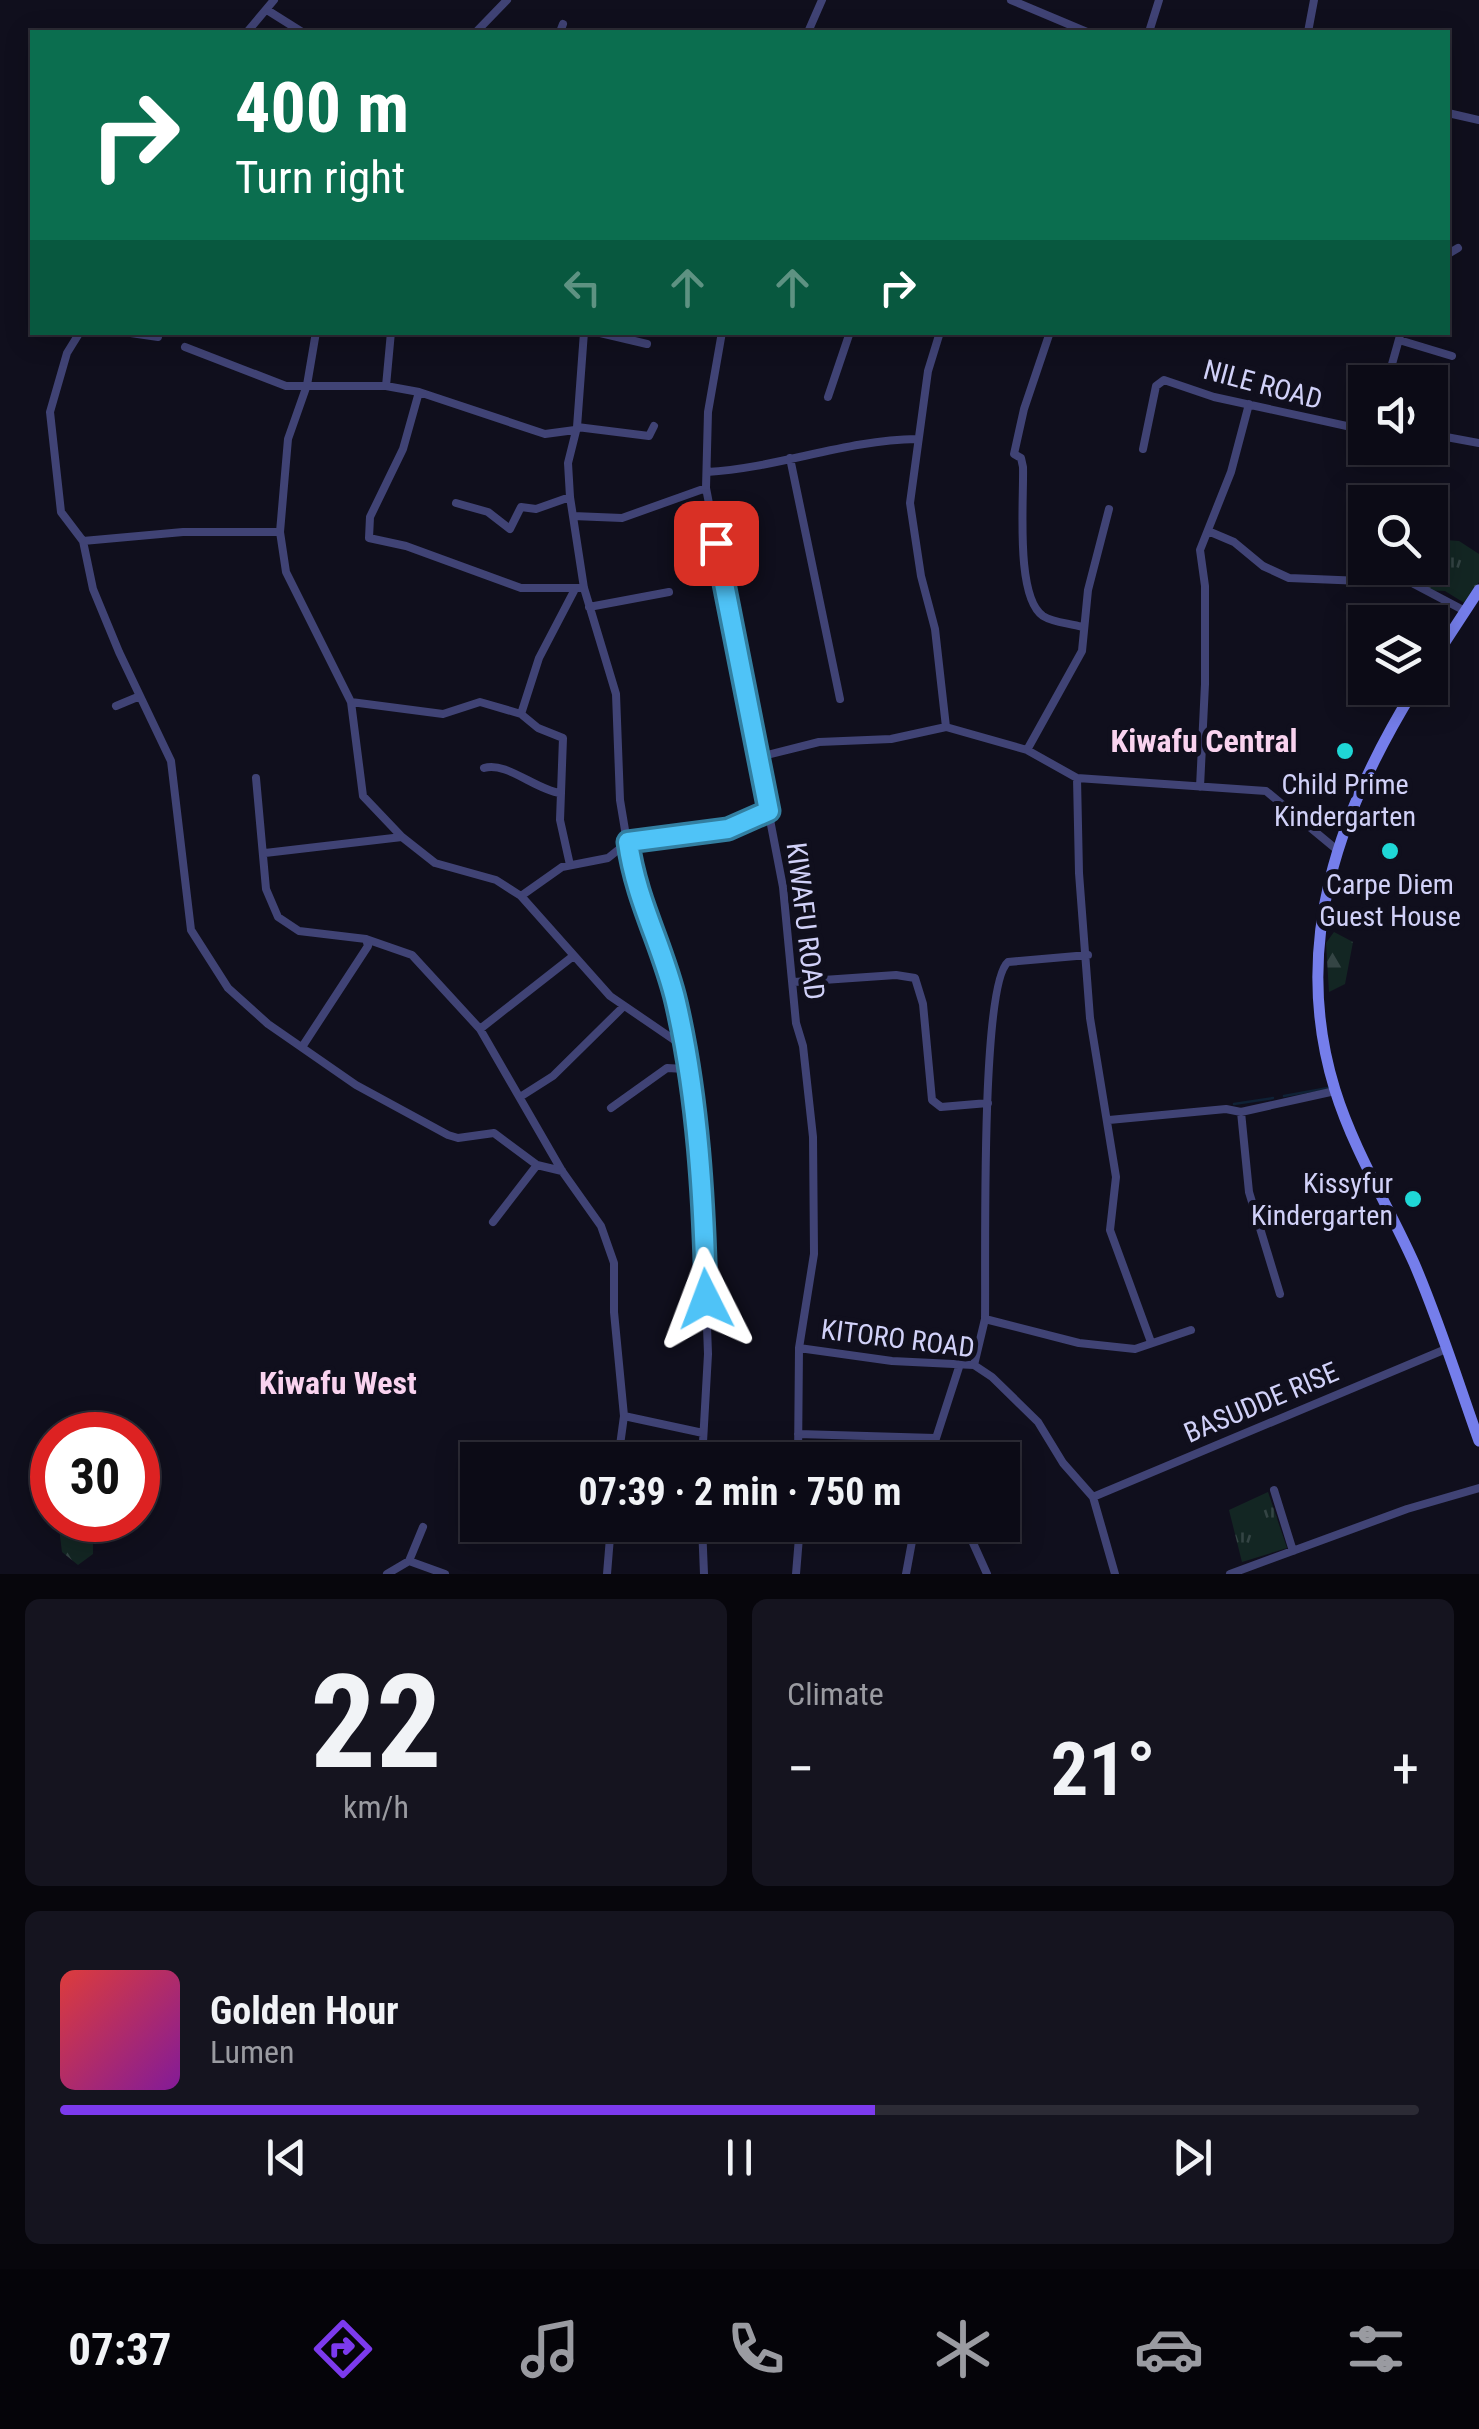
<!DOCTYPE html>
<meta charset="utf-8">
<style>
:root{--surface:#0c0b16;--page:#15141f;--text:#f1f3f6;--muted:#9a9ba1;--line:#2c2b35;--accent:#7c3aed}
body{margin:0;font-family:"Roboto Condensed",sans-serif;background:var(--page);color:var(--text);height:100vh;display:flex;flex-direction:column;font-size:38px;white-space:nowrap}
*{box-sizing:border-box;margin:0}
p{font-size:32px;color:var(--muted)}
.icon{flex:none;width:55px;height:55px;fill:none;stroke:currentColor;stroke-width:2;stroke-linecap:round;stroke-linejoin:round}
.map{position:relative;height:1574px;overflow:hidden}
.sheet{display:flex;flex-direction:column;gap:25px;padding:25px;background:#07060c;flex:1}
.sheet>*{flex:none}
.hud{position:absolute;left:30px;top:30px;width:1420px;height:305px;border-radius:0px;box-shadow:0 5px 25px #0003,0 0 0 2px var(--line);background:#0b6e4f;color:#fff;overflow:hidden}
.tools{position:absolute;left:1348px;top:365px;display:grid;gap:20px}
.tools a{display:grid;place-items:center;width:100px;height:100px;border-radius:0px;background:var(--surface);box-shadow:0 5px 25px #0003,0 0 0 2px var(--line);font-size:50px}
.speed{position:absolute;left:30px;top:1412px;display:flex;gap:20px;font-size:50px;font-weight:700;text-align:center}
.speed>*{display:grid;place-content:center;width:130px;height:130px;border-radius:50%;background:var(--surface);box-shadow:0 5px 25px #0003,0 0 0 2px var(--line);line-height:1}
.speed .limit{border:15px solid #d22;background:#fff;color:#111}
.pin{position:absolute;display:grid;place-items:center;width:85px;height:85px;color:#fff;margin:-42px;border-radius:20px;box-shadow:0 5px 15px #0006}
.me{position:absolute;width:110px;margin:-55px;rotate:357deg;stroke-linejoin:round;filter:drop-shadow(0 0 8px #0008)}
.turn{display:flex;align-items:center;gap:35px;height:210px;padding:0 40px;font-size:45px}
.turn .icon{width:130px;height:130px;stroke-width:2.5}
.turn b{display:block;font-size:70px;line-height:85px}
.lanes{display:flex;align-items:center;height:95px;padding:0 40px;background:#0003;justify-content:center;gap:50px;direction:ltr}
.lanes .off{opacity:.35}
.big{font-size:75px;font-weight:700;line-height:1.1}
.sheet .tile{flex:1;display:flex;flex-direction:column;justify-content:center;gap:15px;min-width:0;padding:0 35px;border-radius:15px;background:var(--page)}
.sheet .dial{align-items:center;gap:0}
.dial b{font-size:130px;line-height:1}
.song{display:flex;align-items:center;gap:30px}
.cover{width:120px;height:120px;border-radius:15px;background:linear-gradient(135deg,hsl(0 70% 55%),hsl(290 70% 35%))}
.played{height:10px;border-radius:5px;background:linear-gradient(90deg,var(--accent) 60%,var(--line) 60%)}
.keys{display:flex;justify-content:space-around;direction:ltr}
.heat{display:flex;justify-content:space-between;align-items:center;font-size:55px;direction:ltr}
.sheet .tiles{flex:1;display:grid;gap:25px;grid-template-columns:1fr 1fr}
.tile:last-child{grid-column:span 2}
.trip{position:absolute;left:460px;top:1442px;width:560px;height:100px;border-radius:0px;background:var(--surface);box-shadow:0 5px 25px #0003,0 0 0 2px var(--line);font-weight:700;line-height:100px;text-align:center}
.dock{display:flex;height:160px;justify-content:space-around;align-items:center;background:#050409;color:var(--muted)}
.dock .icon{width:70px;height:70px}
.dock .current{color:var(--accent)}
.dock b{font-size:45px;color:var(--text)}
.map>svg:first-child{display:block}
.grass{fill:url(#grass-tufts)}
.forest{fill:url(#forest-firs)}
.lines{fill:none;stroke-linecap:round;stroke-linejoin:round}
.stream{stroke:#0f2135;stroke-width:2.5}
.street{stroke:#404375;stroke-width:8}
.secondary{stroke:#757eeb;stroke-width:11}
.route-casing{stroke:#337fa1;stroke-width:25}
.route{stroke:#4fc3f7;stroke-width:18}
.poi-dot{fill:#1fd7d6;stroke:#100f1d;stroke-width:4}
.labels{text-anchor:middle;stroke-width:10;stroke-linejoin:round;paint-order:stroke}
.street-label{font-size:28px;fill:#d1d1f8;stroke:#100f1d}
.poi-label{font-size:28px;fill:#d1d1f8;stroke:#100f1d}
.quarter-label{font-size:32px;font-weight:bold;fill:#f9d3ef;stroke:#100f1d}
</style>
<div class="map">
<svg width="1479" height="1574" viewBox="0 0 1479 1574">
<defs>
<pattern id="grass-tufts" width="24" height="20" patternUnits="userSpaceOnUse" patternTransform="scale(2.5)"><rect width="24" height="20" fill="#132623"/><path d="M3 7l-1-3M5 7V3M7 7l1-3M15 17l-1-3M17 17v-4M19 17l1-3" fill="none" stroke="#344444"/></pattern>
<pattern id="forest-firs" width="22" height="20" patternUnits="userSpaceOnUse" patternTransform="scale(2.5)"><rect width="22" height="20" fill="#132623"/><path d="M5 1l3.5 6h-7zM16 11l3.5 6h-7z" fill="#344444"/></pattern>
</defs>
<rect width="100%" height="100%" fill="#100f1d"/>
<!-- grass -->
<path class="grass" d="M 1430,539 L 1459,541 L 1479,554 L 1479,582 L 1466,604 L 1445,591 L 1420,590 L 1424,568 L 1430,568 Z
M 1268,1492 L 1287,1548 L 1242,1562 L 1229,1510 Z"/>
<!-- forest -->
<path class="forest" d="M 1334,932 L 1353,942 L 1345,984 L 1329,992 L 1326,943 Z
M 58,1520 L 93,1520 L 93,1554 L 78,1565 L 62,1552 Z"/>
<g class="lines">
<!-- stream -->
<path class="stream" d="M 1284,1096 L 1328,1088
M 1234,1104 L 1273,1098"/>
<!-- street -->
<path class="street" d="M 1011,0 L 1087,32
M 267,10 L 302,32
M 247,32 L 274,0
M 476,32 L 507,0
M 560,32 L 563,24
M 808,32 L 822,0
M 1149,32 L 1159,0
M 1308,32 L 1314,0
M 1448,113 L 1479,120
M 1448,254 L 1458,248
M 80,332 L 67,353 L 50,412 L 61,512 L 83,541 L 93,589 L 119,652 L 171,761 L 191,930 L 228,988 L 268,1024 L 356,1085 L 448,1135 L 458,1138 L 494,1133 L 537,1165 L 562,1171
M 124,332 L 158,337
M 316,332 L 307,385 L 288,439 L 280,532 L 286,572 L 351,702 L 363,796 L 402,837
M 584,332 L 577,427 L 568,463 L 570,497 L 584,588 L 616,694 L 620,800 L 634,884 L 670,976 L 686,1048 L 705,1271 L 708,1354 L 702,1460
M 596,332 L 647,344
M 722,332 L 708,412 L 706,488 L 783,887 L 796,1023 L 803,1046 L 813,1137 L 814,1254 L 799,1348 L 798,1460
M 940,332 L 928,371 L 910,503 L 921,576 L 935,629 L 946,727
M 1050,332 L 1024,409 L 1014,454 L 1021,458 L 1023,467 C 1024,499 1015,597 1043,616 C 1054,623 1070,623 1082,627
M 1399,340 L 1452,356
M 185,347 L 286,386 L 386,386 L 419,392 L 545,434 L 575,430
M 1387,382 L 1401,332
M 386,386 L 391,332
M 419,392 L 403,449 L 370,517 L 369,538 L 406,546 L 521,588 L 584,588
M 828,397 L 850,332
M 577,427 L 649,436 L 654,426
M 1430,434 L 1479,443
M 1143,449 L 1156,386 L 1164,380 L 1214,397 L 1365,430
M 790,458 L 840,699
M 707,472 C 778,468 845,440 917,439
M 456,503 L 488,512 L 510,529 L 521,507 L 536,509 L 570,497
M 573,516 L 622,518 L 706,488
M 1208,531 L 1234,542 L 1263,566 L 1289,578 L 1412,583 L 1465,611
M 83,541 L 183,532 L 280,532
M 589,607 L 669,592
M 351,702 L 443,714 L 480,702 L 521,714 L 539,658 L 574,591
M 116,706 L 140,696
M 521,714 L 538,728 L 563,738 L 560,820 L 570,865
M 1027,750 L 1082,651 L 1088,590 L 1109,509
M 759,757 L 819,742 L 891,739 L 946,727 L 1027,750 L 1077,778 L 1266,791 L 1336,849
M 484,768 C 506,761 536,790 560,793
M 256,778 L 266,889 L 278,917 L 299,931 L 366,939 L 412,955 L 480,1029 L 562,1171 L 601,1226 L 614,1263 L 614,1312 L 624,1416 L 703,1433
M 1077,778 L 1079,873 L 1090,1018 L 1116,1177 L 1110,1230 L 1151,1342
M 1200,787 L 1205,684 L 1205,586 L 1200,550 L 1231,472 L 1249,404
M 265,853 L 402,837 L 435,863 L 496,880 L 521,896 L 610,996 L 686,1048
M 521,896 L 562,867 L 608,858 L 628,842 L 728,829 L 769,811
M 794,982 L 896,975 L 915,978 L 923,1004 L 932,1100 L 941,1107 L 988,1103
M 480,1029 L 572,957
M 304,1044 L 368,946 L 366,939
M 520,1097 L 553,1076 L 624,1006
M 611,1108 L 667,1068 L 685,1069
M 1241,1112 L 1249,1192 L 1280,1294
M 1109,1120 L 1226,1109 L 1241,1112 L 1335,1091
M 493,1222 L 537,1165
M 985,1319 L 1079,1343 L 1135,1349 L 1191,1330
M 799,1348 L 892,1361 L 974,1365 L 992,1377 L 1038,1422 L 1063,1463 L 1093,1497 L 1115,1574
M 974,1365 L 985,1319 C 986,1266 980,985 1008,962 L 1088,955
M 798,1434 L 935,1438
M 618,1460 L 624,1416
M 929,1460 L 960,1364
M 1274,1490 L 1293,1551
M 1093,1497 L 1446,1349
M 702,1525 L 704,1574
M 965,1525 L 987,1574
M 409,1561 L 423,1527
M 387,1574 L 409,1561 L 445,1574
M 607,1574 L 611,1525
M 796,1574 L 800,1525
M 906,1574 L 915,1525
M 1230,1574 L 1407,1509 L 1479,1488"/>
<!-- secondary -->
<path class="secondary" d="M 1430,665 L 1479,590
M 1415,688 C 1339,811 1290,945 1335,1090 C 1354,1151 1388,1205 1414,1263 C 1439,1321 1458,1382 1479,1441"/>
</g>
<g class="lines">
<defs>
<path id="route" d="M 706,1299 C 704,1201 698,1097 676,1002 C 663,946 636,901 628,842 L 728,829 L 769,811 L 716,543"/>
</defs>
<!-- route casing -->
<use href="#route" class="route-casing"/>
<!-- route -->
<use href="#route" class="route"/>
</g>
<!-- markers -->
<g class="poi-dot">
<circle cx="1345" cy="751" r="10"/>
<circle cx="1390" cy="851" r="10"/>
<circle cx="1413" cy="1199" r="10"/>
</g>
<g class="labels">
<!-- street labels -->
<g class="street-label">
<text transform="translate(1263 384) rotate(15)" y="10">NILE ROAD</text>
<text transform="translate(806 921) rotate(83)" y="10">KIWAFU ROAD</text>
<text transform="translate(898 1338) rotate(7)" y="10">KITORO ROAD</text>
<text transform="translate(1261 1402) rotate(-23)" y="10">BASUDDE RISE</text>
</g>
<!-- poi labels -->
<g class="poi-label">
<text x="1345" y="794">Child Prime<tspan x="1345" dy="32">Kindergarten</tspan></text>
<text x="1390" y="894">Carpe Diem<tspan x="1390" dy="32">Guest House</tspan></text>
<text x="1393" y="1193" text-anchor="end">Kissyfur<tspan x="1393" dy="32">Kindergarten</tspan></text>
</g>
<!-- quarter labels -->
<g class="quarter-label">
<text x="1204" y="752">Kiwafu Central</text>
<text x="338" y="1394">Kiwafu West</text>
</g>
</g>
</svg>
<div class="tools">
<a><svg class="icon" aria-label="sound" viewBox="0 0 24 24"><path d="M4 9h4l5-4v14l-5-4H4zM17 9q2 3 0 6"/></svg></a>
<a><svg class="icon" aria-label="search" viewBox="0 0 24 24"><circle cx="10" cy="10" r="6"/><path d="M15 15l6 6"/></svg></a>
<a><svg class="icon" aria-label="layers" viewBox="0 0 24 24"><path d="M12 4l9 5-9 5-9-5zM3 14l9 5 9-5"/></svg></a>
</div>
<div class="speed"><div class="limit">30</div></div>
<div class="pin" style="left:716px;top:543px;background:#d93025"><svg class="icon" aria-label="arrive" viewBox="0 0 24 24"><path d="M6 21V4h12l-3 4 3 4H6"/></svg></div>
<svg class="me" style="left:706px;top:1299px" viewBox="-20 -20 40 40"><path d="M0-17L14 15 0 8-14 15z" fill="#4fc3f7" stroke="#fff" stroke-width="4"/></svg>
<div class="trip">07:39 · 2 min · 750 m</div>
<div class="hud">
<div class="turn"><svg class="icon" aria-label="right" viewBox="0 0 24 24"><path d="M7 20v-9h11M14 6l5 5-5 5"/></svg><div><b>400 m</b>Turn right</div></div>
<div class="lanes"><svg class="icon off" aria-label="left" viewBox="0 0 24 24"><path d="M17 20v-9H6M10 6l-5 5 5 5"/></svg><svg class="icon off" aria-label="ahead" viewBox="0 0 24 24"><path d="M12 20V5M6 11l6-6 6 6"/></svg><svg class="icon off" aria-label="ahead" viewBox="0 0 24 24"><path d="M12 20V5M6 11l6-6 6 6"/></svg><svg class="icon" aria-label="right" viewBox="0 0 24 24"><path d="M7 20v-9h11M14 6l5 5-5 5"/></svg></div>
</div>
</div>
<section class="sheet">
<div class="tiles">
<div class="tile dial"><b>22</b><p>km/h</p></div>
<div class="tile"><p>Climate</p>
<div class="heat"><a>−</a><b class="big">21°</b><a>+</a></div>
</div>
<div class="tile">
<div class="song"><i class="cover"></i><div><b>Golden Hour</b><p>Lumen</p></div></div>
<div class="played"></div>
<div class="keys"><svg class="icon" aria-label="previous" viewBox="0 0 24 24"><path d="M18 5L8 12l10 7zM5 5v14"/></svg><svg class="icon" aria-label="pause" viewBox="0 0 24 24"><path d="M8 5v14M16 5v14"/></svg><svg class="icon" aria-label="next" viewBox="0 0 24 24"><path d="M6 5l10 7-10 7zM19 5v14"/></svg></div>
</div>
</div>
</section>
<nav class="dock">
<b>07:37</b>
<svg class="icon current" aria-label="directions" viewBox="0 0 24 24"><path d="M12 3l9 9-9 9-9-9zM9 14v-3h6M13 9l2 2-2 2"/></svg>
<svg class="icon" aria-label="music" viewBox="0 0 24 24"><path d="M9 18V5l10-2v13"/><circle cx="6" cy="18" r="3"/><circle cx="16" cy="16" r="3"/></svg>
<svg class="icon" aria-label="phone" viewBox="0 0 24 24"><path d="M5 4h4l2 5-3 2q2 4 5 5l2-3 5 2v4C11 20 4 13 5 4z"/></svg>
<svg class="icon" aria-label="climate" viewBox="0 0 24 24"><path d="M12 3v18M4 7l16 10M4 17L20 7"/></svg>
<svg class="icon" aria-label="car" viewBox="0 0 24 24"><path d="M5 17H2v-5l4-1 3-4h7l3 4 3 1v5h-3M9 17h6M6 11h13"/><circle cx="7" cy="17" r="2"/><circle cx="17" cy="17" r="2"/></svg>
<svg class="icon" aria-label="filters" viewBox="0 0 24 24"><path d="M4 7h16M4 17h16"/><circle cx="9" cy="7" r="2"/><circle cx="15" cy="17" r="2"/></svg>
</nav>
